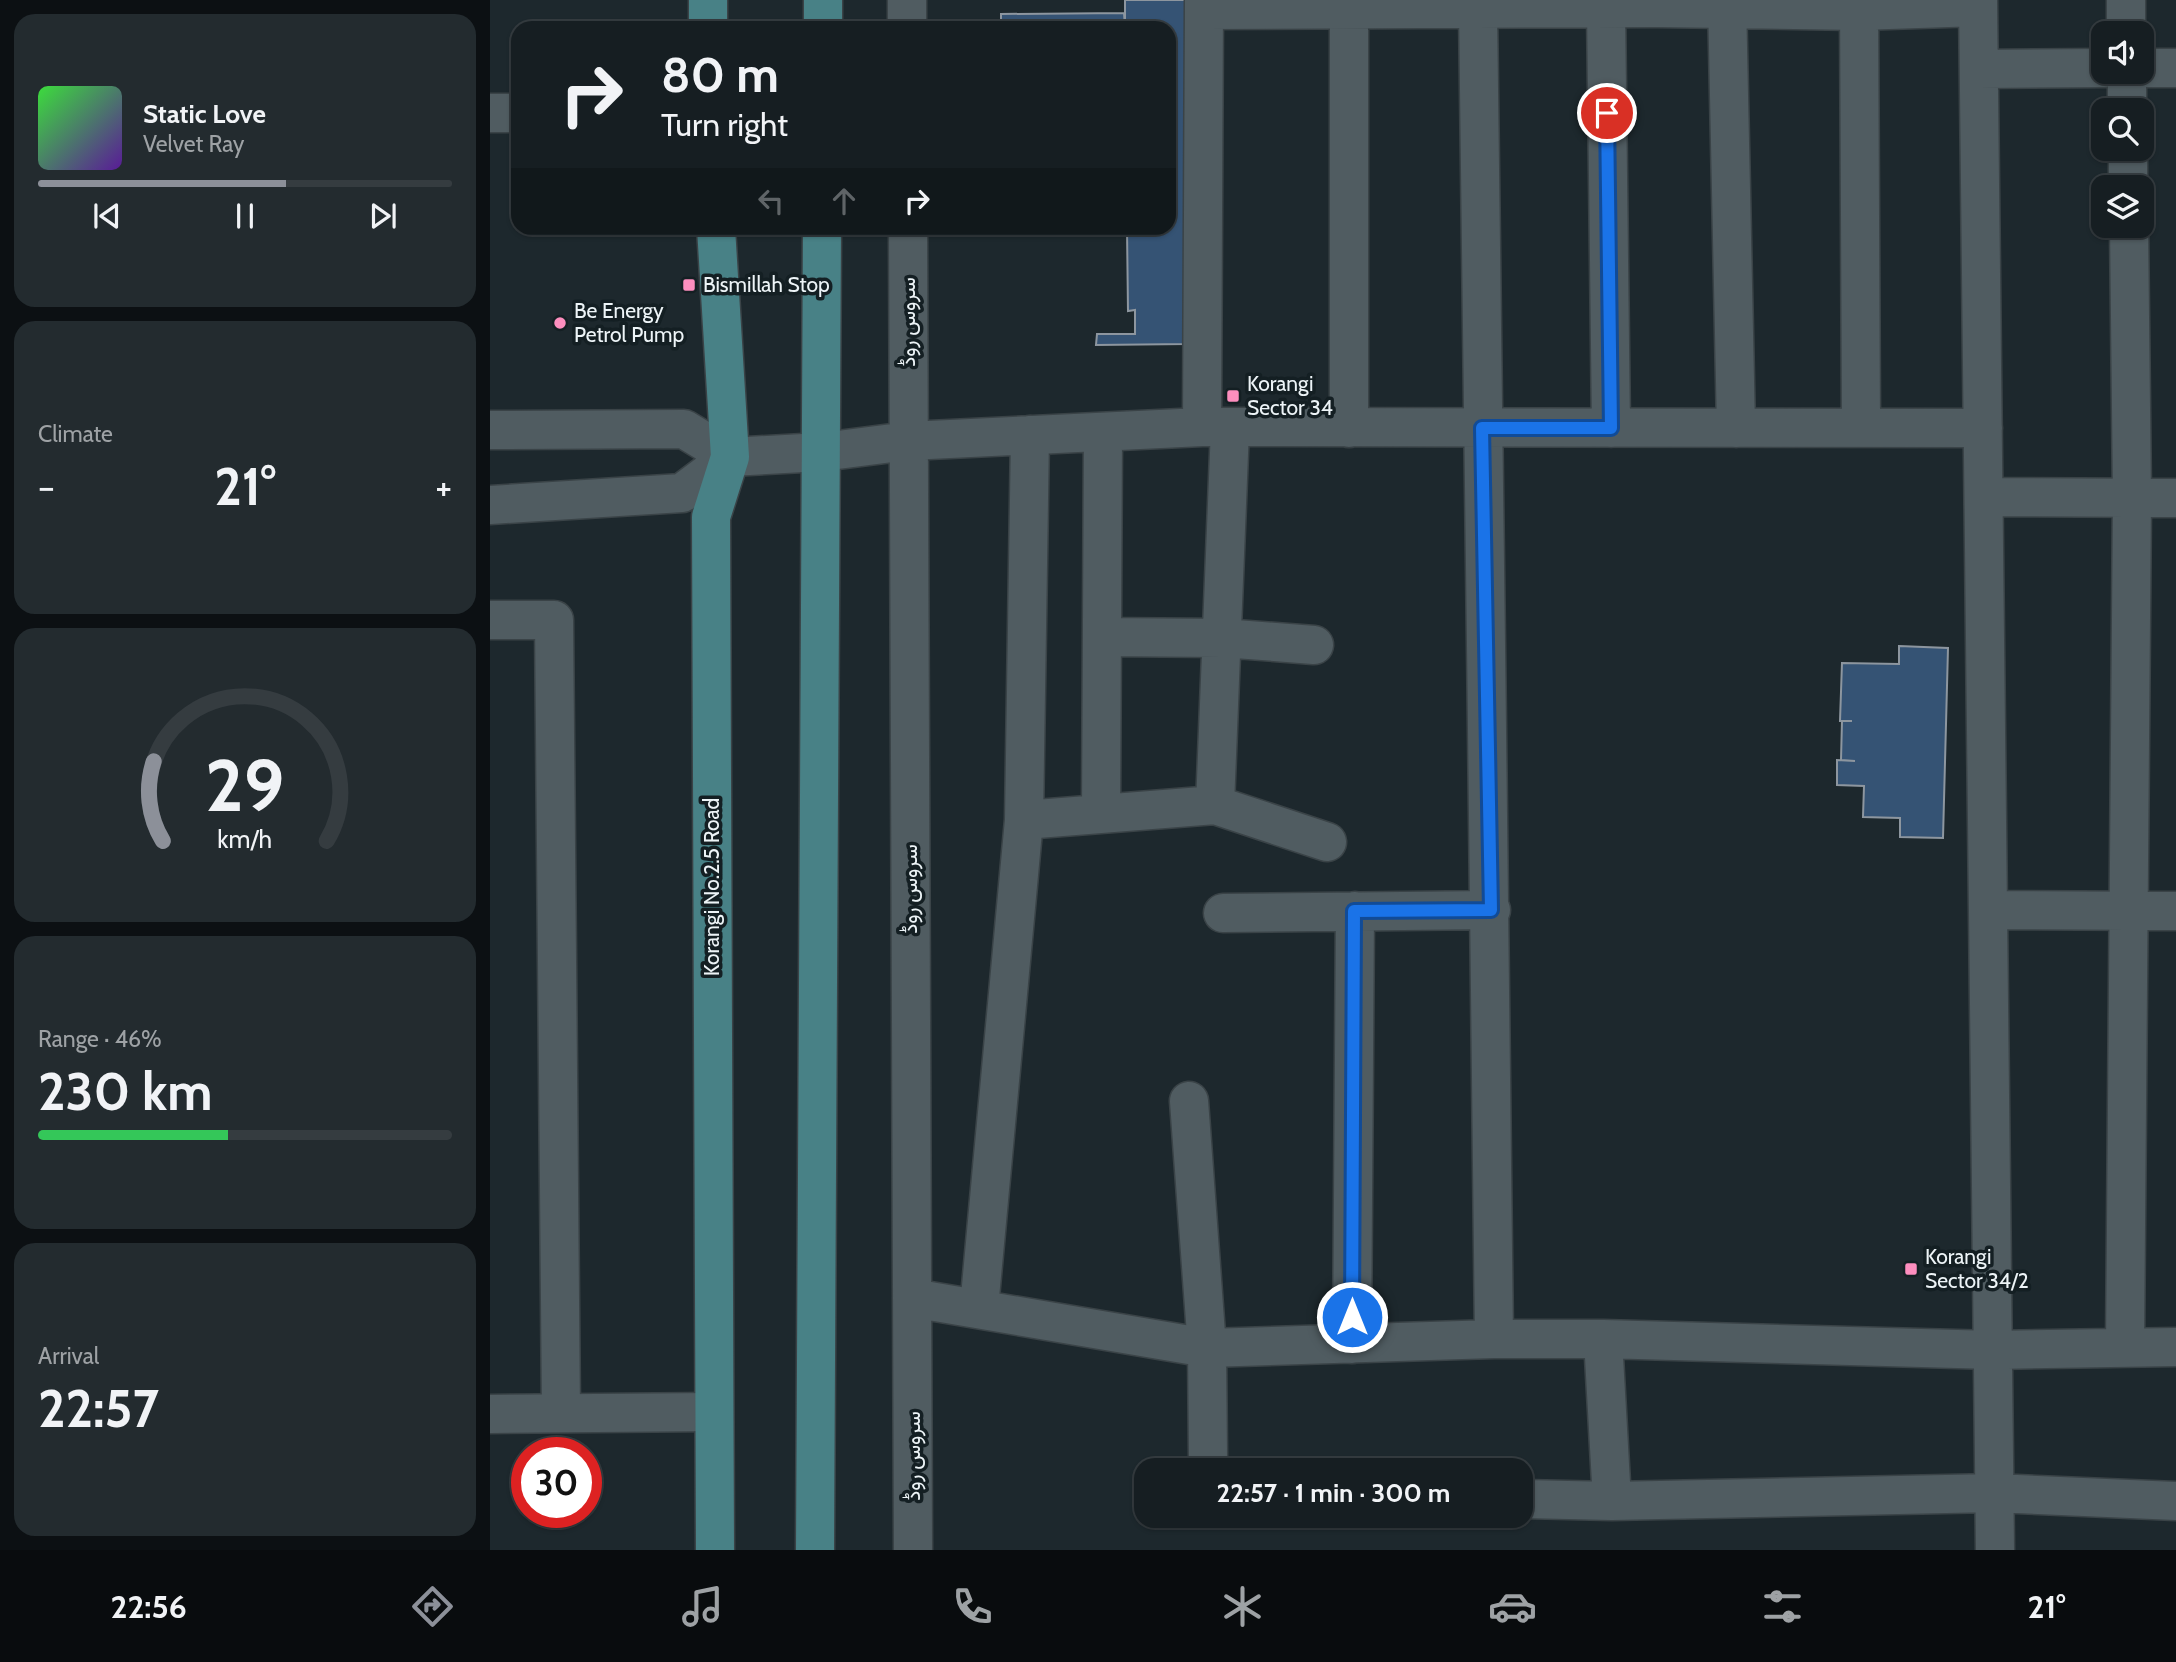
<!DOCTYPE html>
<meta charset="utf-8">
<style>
:root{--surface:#161e22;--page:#232b2f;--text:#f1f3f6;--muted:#9ea2a5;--line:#353c40;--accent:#8c9099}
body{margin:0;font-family:Cabin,Vazirmatn,sans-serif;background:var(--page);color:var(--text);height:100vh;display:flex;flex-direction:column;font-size:26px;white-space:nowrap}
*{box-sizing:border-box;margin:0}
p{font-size:23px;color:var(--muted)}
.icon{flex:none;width:38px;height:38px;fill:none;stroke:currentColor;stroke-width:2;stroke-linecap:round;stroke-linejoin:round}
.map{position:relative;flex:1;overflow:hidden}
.side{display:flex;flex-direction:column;gap:14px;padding:14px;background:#0c1013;width:490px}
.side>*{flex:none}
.hud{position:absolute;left:21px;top:21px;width:665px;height:214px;border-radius:21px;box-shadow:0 2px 5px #0004,0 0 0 2px var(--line);background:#161e22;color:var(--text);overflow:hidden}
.buttons{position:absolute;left:1601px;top:21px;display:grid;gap:14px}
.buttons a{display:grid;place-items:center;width:63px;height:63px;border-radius:14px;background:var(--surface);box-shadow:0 2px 5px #0004,0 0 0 2px var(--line);font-size:35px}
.speed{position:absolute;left:21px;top:1437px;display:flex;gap:14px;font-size:35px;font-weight:700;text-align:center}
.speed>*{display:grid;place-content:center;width:91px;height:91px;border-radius:50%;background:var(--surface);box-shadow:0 2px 5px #0004,0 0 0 2px var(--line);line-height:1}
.speed .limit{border:10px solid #d22;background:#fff;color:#111}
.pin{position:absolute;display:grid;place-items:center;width:60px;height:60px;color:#fff;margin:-30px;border:4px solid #fff;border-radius:50%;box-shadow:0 2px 7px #0007}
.me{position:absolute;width:77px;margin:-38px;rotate:0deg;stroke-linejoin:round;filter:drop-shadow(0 0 5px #0008)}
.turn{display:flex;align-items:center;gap:24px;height:147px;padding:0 35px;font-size:32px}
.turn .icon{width:91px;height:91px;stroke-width:2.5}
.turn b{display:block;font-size:49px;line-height:60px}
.lanes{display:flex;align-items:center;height:66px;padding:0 35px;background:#0003;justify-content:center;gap:35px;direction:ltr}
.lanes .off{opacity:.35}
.big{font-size:52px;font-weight:800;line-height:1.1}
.side .card{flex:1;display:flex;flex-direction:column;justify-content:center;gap:10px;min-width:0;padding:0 24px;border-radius:21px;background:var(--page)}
.side .dial{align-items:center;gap:0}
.dial svg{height:182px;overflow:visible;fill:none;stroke:var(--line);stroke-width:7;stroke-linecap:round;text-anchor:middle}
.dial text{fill:var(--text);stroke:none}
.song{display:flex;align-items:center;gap:21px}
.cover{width:84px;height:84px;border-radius:10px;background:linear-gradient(135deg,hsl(120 70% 55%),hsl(270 70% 35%))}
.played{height:7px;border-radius:4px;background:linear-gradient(90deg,var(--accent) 60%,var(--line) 60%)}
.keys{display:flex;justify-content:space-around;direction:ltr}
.heat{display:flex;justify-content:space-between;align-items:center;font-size:38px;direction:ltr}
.charge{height:10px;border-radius:5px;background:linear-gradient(90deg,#34c759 46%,var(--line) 0)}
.trip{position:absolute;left:644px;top:1458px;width:399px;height:70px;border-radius:21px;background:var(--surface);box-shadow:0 2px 5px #0004,0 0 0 2px var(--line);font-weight:800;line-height:70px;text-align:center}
.menu{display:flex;height:112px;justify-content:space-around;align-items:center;background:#090c0e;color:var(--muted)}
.menu .icon{width:49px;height:49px}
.menu .on{color:var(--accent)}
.menu b{font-size:32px;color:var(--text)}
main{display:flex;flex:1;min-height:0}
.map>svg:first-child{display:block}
.building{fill:#355374;stroke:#8d969f;stroke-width:2}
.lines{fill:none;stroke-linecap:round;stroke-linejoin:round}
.minor-casing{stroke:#3a4347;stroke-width:41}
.major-casing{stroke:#3a4347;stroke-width:41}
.minor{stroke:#505c61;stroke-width:38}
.major{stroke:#488186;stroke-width:38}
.route-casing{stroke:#114b97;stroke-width:18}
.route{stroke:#1a73e8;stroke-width:12}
.poi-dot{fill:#fd8ebe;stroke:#141f23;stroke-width:2.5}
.labels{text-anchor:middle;stroke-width:7;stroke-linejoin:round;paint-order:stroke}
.poi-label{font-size:21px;fill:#edf4f7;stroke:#141f23;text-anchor:start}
.street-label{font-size:21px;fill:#edf4f7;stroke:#141f23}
</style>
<main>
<section class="side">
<div class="card">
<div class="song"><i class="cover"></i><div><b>Static Love</b><p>Velvet Ray</p></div></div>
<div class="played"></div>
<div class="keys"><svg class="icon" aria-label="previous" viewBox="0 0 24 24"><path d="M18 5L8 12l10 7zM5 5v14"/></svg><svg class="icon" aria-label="pause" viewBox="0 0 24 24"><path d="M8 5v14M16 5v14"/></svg><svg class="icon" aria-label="next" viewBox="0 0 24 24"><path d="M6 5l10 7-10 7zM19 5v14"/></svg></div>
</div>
<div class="card"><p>Climate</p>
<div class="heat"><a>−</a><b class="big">21°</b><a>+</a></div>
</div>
<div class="card dial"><svg viewBox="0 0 100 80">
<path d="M14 69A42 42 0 1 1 86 69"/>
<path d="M14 69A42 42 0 0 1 10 34" stroke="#8c9099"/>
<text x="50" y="56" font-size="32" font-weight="700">29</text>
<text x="50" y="72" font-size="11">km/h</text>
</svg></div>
<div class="card"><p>Range · 46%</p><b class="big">230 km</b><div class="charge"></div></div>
<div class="card"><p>Arrival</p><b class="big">22:57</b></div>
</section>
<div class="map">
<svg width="1686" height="1550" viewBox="0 0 1686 1550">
<rect width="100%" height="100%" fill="#1d282d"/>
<!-- building -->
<path class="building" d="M 635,0 L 703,0 L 697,344 L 606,345 L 607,334 L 645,334 L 645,310 L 638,311 L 637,228 L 679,228 L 679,28 L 635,28 Z
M 634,13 L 635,28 L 511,28 L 511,14 Z
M 1409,646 L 1458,648 L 1453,838 L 1410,837 L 1410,818 L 1373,817 L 1374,786 L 1347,785 L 1347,760 L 1365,761 L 1351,760 L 1352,721 L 1362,721 L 1350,721 L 1352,663 L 1409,664 Z"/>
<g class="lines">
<defs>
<path id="minor" d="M 417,0 L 417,28
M 1237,0 L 1246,428
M 1369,0 L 1371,428
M 1488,0 L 1505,1550
M 1636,0 L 1636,33
M 1116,8 L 1121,428
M 988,9 C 992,452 1001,896 1004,1339
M 714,10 L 1167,8 L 1369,11 L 1488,7
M 1652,68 L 1686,68
M 1489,69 L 1614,68
M 1637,72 L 1637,110
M 0,113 L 28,113
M 1638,149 L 1638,187
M 418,228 L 423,1550
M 712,427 L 714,0
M 859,428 L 859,9
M 0,430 L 194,429 L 240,457
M 1494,497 L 1686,498
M 0,505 L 192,493 L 240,457 L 332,452 L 418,441 L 712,427 L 1493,428
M 0,620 L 64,620 L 71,1413
M 612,637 L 732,638 L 824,645
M 725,805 L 740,428
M 611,814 L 613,432
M 534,820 L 725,805 L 837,842
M 1498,910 L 1686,911
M 733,913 L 1001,910
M 699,1101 L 717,1348 L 718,1458 L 720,1470
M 422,1298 L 717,1348 L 1004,1339 L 1113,1339 L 1503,1350 L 1686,1347
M 489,1308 L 534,820 L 540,435
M 1113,1339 L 1122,1501
M 862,1344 L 865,911
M 1635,1347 L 1642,498 L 1639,226
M 0,1414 L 224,1412
M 1031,1499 L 1122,1501 L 1504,1493 L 1686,1501"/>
<path id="major" d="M 218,0 L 218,28
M 333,28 L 333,0
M 225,1550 L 221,517 L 240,457 L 226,228
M 325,1550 L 332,228"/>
</defs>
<!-- minor casing -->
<use href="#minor" class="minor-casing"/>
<!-- major casing -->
<use href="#major" class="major-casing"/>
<!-- minor -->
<use href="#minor" class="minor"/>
<!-- major -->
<use href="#major" class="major"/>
</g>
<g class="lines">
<defs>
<path id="route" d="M 862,1317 L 864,911 L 1001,910 L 992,428 L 1121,428 L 1117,113"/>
</defs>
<!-- route casing -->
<use href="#route" class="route-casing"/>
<!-- route -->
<use href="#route" class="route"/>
</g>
<!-- markers -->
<g class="poi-dot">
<rect x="192" y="278" width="14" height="14" rx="3.5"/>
<circle cx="70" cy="323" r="7"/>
<rect x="736" y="389" width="14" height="14" rx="3.5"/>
<rect x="1414" y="1262" width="14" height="14" rx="3.5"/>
</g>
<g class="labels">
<!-- poi labels -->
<g class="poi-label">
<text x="213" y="292">Bismillah Stop</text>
<text x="84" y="318">Be Energy<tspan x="84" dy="24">Petrol Pump</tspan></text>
<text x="757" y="391">Korangi<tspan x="757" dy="24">Sector 34</tspan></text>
<text x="1435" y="1264">Korangi<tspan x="1435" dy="24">Sector 34/2</tspan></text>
</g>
<!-- street labels -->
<g class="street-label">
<text transform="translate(418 322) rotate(-90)" y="7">سروس روڈ</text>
<text transform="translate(222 887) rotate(-90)" y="7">Korangi No.2.5 Road</text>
<text transform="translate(420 889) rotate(-90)" y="7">سروس روڈ</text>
<text transform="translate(423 1456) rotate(-90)" y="7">سروس روڈ</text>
</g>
</g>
</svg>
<div class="buttons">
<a><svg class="icon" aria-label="sound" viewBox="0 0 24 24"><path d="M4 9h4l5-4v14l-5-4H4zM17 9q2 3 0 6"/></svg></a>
<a><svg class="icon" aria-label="search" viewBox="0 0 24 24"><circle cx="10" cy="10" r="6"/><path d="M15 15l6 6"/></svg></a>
<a><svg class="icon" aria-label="layers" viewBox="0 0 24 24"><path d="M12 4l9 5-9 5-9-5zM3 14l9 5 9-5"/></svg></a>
</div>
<div class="speed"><div class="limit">30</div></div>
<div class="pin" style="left:1117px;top:113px;background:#d93025"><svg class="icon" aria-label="arrive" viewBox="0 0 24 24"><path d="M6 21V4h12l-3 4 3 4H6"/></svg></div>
<svg class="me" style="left:862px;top:1317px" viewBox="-20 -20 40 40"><circle r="17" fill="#1a73e8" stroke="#fff" stroke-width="3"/><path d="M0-11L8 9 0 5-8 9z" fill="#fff"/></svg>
<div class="trip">22:57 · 1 min · 300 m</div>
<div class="hud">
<div class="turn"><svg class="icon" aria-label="right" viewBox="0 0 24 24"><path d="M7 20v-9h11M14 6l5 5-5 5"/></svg><div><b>80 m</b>Turn right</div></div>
<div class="lanes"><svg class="icon off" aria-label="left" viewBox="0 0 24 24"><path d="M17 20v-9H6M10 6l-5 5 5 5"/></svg><svg class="icon off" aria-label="ahead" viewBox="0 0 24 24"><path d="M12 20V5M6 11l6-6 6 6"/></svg><svg class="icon" aria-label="right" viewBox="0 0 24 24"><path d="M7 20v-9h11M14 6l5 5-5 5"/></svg></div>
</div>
</div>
</main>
<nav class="menu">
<b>22:56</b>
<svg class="icon on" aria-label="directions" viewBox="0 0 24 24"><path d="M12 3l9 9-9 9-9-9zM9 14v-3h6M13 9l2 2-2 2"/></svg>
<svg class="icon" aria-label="music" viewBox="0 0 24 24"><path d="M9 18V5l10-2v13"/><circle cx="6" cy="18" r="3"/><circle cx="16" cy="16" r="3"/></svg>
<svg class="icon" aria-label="phone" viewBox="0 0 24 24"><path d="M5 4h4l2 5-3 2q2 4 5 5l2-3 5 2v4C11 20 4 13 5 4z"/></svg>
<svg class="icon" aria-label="climate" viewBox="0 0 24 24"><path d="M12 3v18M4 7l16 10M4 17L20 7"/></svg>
<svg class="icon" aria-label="car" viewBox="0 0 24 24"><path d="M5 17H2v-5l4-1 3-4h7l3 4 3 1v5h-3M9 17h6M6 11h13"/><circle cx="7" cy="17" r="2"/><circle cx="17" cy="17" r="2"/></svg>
<svg class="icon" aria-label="filters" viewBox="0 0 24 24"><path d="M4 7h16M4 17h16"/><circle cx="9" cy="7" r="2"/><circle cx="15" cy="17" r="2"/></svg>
<b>21°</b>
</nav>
